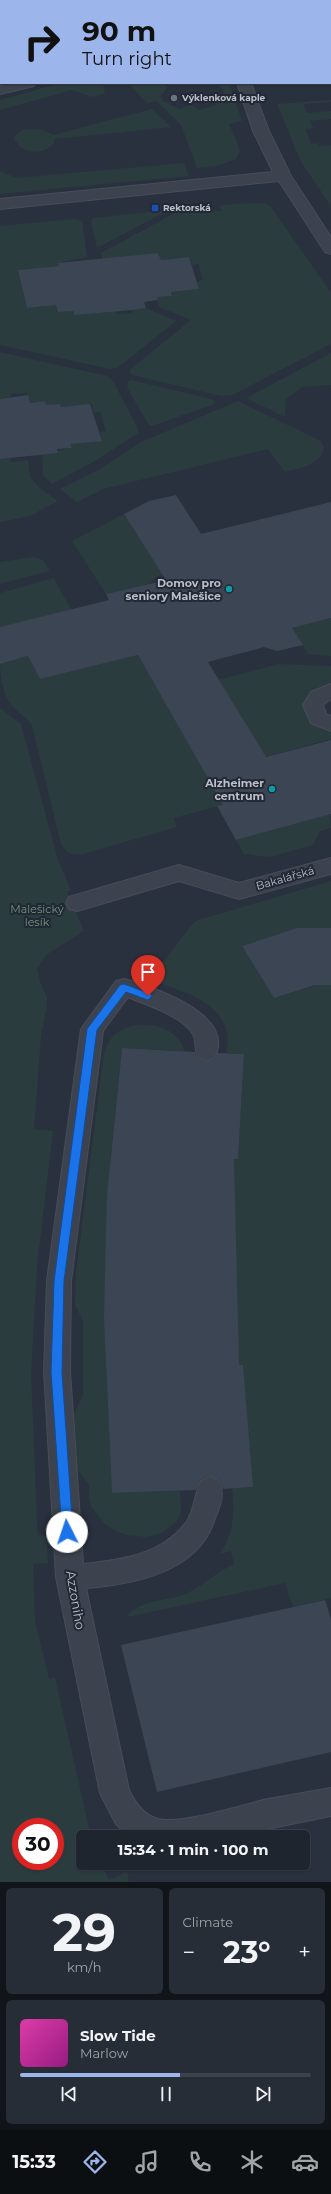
<!DOCTYPE html>
<meta charset="utf-8">
<style>
:root{--surface:#1f252e;--page:#272d36;--text:#f1f3f6;--muted:#a1a5aa;--line:#3c424a;--accent:#9cb6ec}
body{margin:0;font-family:Montserrat,sans-serif;background:var(--page);color:var(--text);height:100vh;display:flex;flex-direction:column;font-size:15px;white-space:nowrap}
*{box-sizing:border-box;margin:0}
p{font-size:13px;color:var(--muted)}
.icon{flex:none;width:22px;height:22px;fill:none;stroke:currentColor;stroke-width:2;stroke-linecap:round;stroke-linejoin:round}
.map{position:relative;height:1882px;overflow:hidden}
.details{display:flex;flex-direction:column;gap:6px;padding:6px;background:#111419;flex:1}
.details>*{flex:none}
.guide{position:absolute;left:0px;top:0px;width:331px;height:84px;box-shadow:0 1px 3px #0004,0 0 0 1px var(--line);background:#9cb6ec;color:#111;overflow:hidden}
.speed{position:absolute;left:12px;top:1818px;display:flex;gap:8px;font-size:20px;font-weight:700;text-align:center}
.speed>*{display:grid;place-content:center;width:52px;height:52px;border-radius:50%;background:var(--surface);box-shadow:0 1px 3px #0004,0 0 0 1px var(--line);line-height:1}
.speed .limit{border:6px solid #d22;background:#fff;color:#111}
.pin{position:absolute;display:grid;place-items:center;width:34px;height:34px;color:#fff;margin:-41px -17px;border-radius:50% 50% 50% 0;rotate:-45deg;box-shadow:0 0 4px #0007}
.pin .icon{rotate:45deg}
.me{position:absolute;width:44px;margin:-22px;rotate:356deg;stroke-linejoin:round;filter:drop-shadow(0 0 3px #0008)}
.turn{display:flex;align-items:center;gap:14px;height:84px;padding:0 16px;font-size:18px}
.turn .icon{width:52px;height:52px;stroke-width:2.5}
.turn b{display:block;font-size:28px;line-height:34px}
.big{font-size:30px;font-weight:700;line-height:1.1}
.details .card{flex:1;display:flex;flex-direction:column;justify-content:center;gap:6px;min-width:0;padding:0 14px;border-radius:6px;background:var(--page)}
.details .dial{align-items:center;gap:0}
.dial b{font-size:52px;line-height:1}
.song{display:flex;align-items:center;gap:12px}
.cover{width:48px;height:48px;border-radius:6px;background:linear-gradient(135deg,hsl(320 70% 55%),hsl(310 70% 35%))}
.played{height:4px;border-radius:2px;background:linear-gradient(90deg,var(--accent) 55%,var(--line) 55%)}
.keys{display:flex;justify-content:space-around;direction:ltr}
.heat{display:flex;justify-content:space-between;align-items:center;font-size:22px;direction:ltr}
.details .tiles{flex:1;display:grid;gap:6px;grid-template-columns:1fr 1fr}
.card:last-child{grid-column:span 2}
.trip{position:absolute;left:76px;top:1830px;width:234px;height:40px;border-radius:6px;background:var(--surface);box-shadow:0 1px 3px #0004,0 0 0 1px var(--line);font-weight:700;line-height:40px;text-align:center}
.menu{display:flex;height:64px;justify-content:space-around;align-items:center;background:#0c0f12;color:var(--muted)}
.menu .icon{width:28px;height:28px}
.menu .selected{color:var(--accent)}
.menu b{font-size:18px;color:var(--text)}
.map>svg:first-child{display:block}
.green{fill:#2b3c3f;fill-rule:evenodd}
.building{fill:#3c4554}
.lines{fill:none;stroke-linecap:round;stroke-linejoin:round}
.minor-casing{stroke:#474c58;stroke-width:2}
.minor{fill:#3d434e;fill-rule:evenodd}
.route{fill:#1a73e8;stroke:#114b97}
.worship-dot{fill:#6b7280;stroke:#222834;stroke-width:1.5}
.transit-dot{fill:#1a4fb4;stroke:#222834;stroke-width:1.5}
.culture-dot{fill:#0f9aa8;stroke:#222834;stroke-width:1.5}
.labels{text-anchor:middle;stroke-width:4;stroke-linejoin:round;paint-order:stroke}
.far-poi-label{font-size:9px;font-weight:bold;fill:#babfc9;stroke:#222834;text-anchor:start}
.poi-label{font-size:11px;font-weight:bold;fill:#babfc9;stroke:#222834;text-anchor:end}
.street-label{font-size:11px;fill:#babfc9;stroke:#222834}
.park-label{font-size:11px;fill:#74977e;stroke:#222834}
.near-street-label{font-size:13px;fill:#babfc9;stroke:#222834}
</style>
<div class="map">
<svg width="331" height="1882" viewBox="0 0 331 1882">
<rect width="100%" height="100%" fill="#29313e"/>
<!-- green -->
<path class="green" d="M 0,0 L 194,0 L 195,1 L 1,1 L 0,68 Z
M 61,83 L 102,83 L 105,90 L 103,94 L 93,97 L 72,90 L 0,110 L 0,100 Z
M 128,83 L 167,83 L 164,85 L 168,87 L 161,95 L 163,101 L 179,109 L 191,105 L 199,110 L 216,105 L 215,103 L 217,101 L 221,102 L 224,98 L 223,89 L 215,83 L 229,83 L 242,121 L 229,124 L 239,147 L 240,151 L 236,159 L 217,166 L 197,168 L 181,125 L 157,101 L 147,103 Z
M 331,100 L 331,102 L 303,104 L 307,113 L 331,111 L 331,119 L 310,121 L 313,128 L 306,129 L 311,144 L 318,143 L 319,146 L 331,145 L 331,206 L 301,162 L 277,104 Z
M 152,109 L 171,127 L 54,139 L 54,143 C 46,153 33,154 21,148 L 14,139 C 20,124 42,128 53,135 Z
M 184,163 L 189,176 L 0,194 L 0,171 L 16,178 Z
M 258,203 L 265,203 L 271,207 L 331,293 L 331,344 L 232,395 L 221,396 L 132,375 L 129,372 L 132,368 L 191,320 L 159,307 L 157,297 L 172,296 L 171,292 L 199,289 L 196,282 L 203,280 L 198,264 L 192,265 L 189,257 L 161,260 L 158,253 L 103,259 L 101,253 L 184,208 L 199,206 L 200,212 L 221,211 L 220,205 Z
M 169,210 L 97,248 L 91,221 L 93,218 Z
M 74,219 L 82,221 L 87,257 L 58,263 L 59,266 L 45,267 L 45,270 L 33,271 L 32,268 L 18,270 L 27,308 L 42,307 L 55,303 L 58,312 L 73,311 L 74,314 L 116,307 L 117,314 L 133,313 L 132,309 L 146,308 L 176,321 L 117,368 L 110,369 L 0,345 L 0,226 Z
M 0,352 L 107,376 L 113,381 L 137,427 L 138,433 L 95,461 L 52,484 L 43,475 L 42,454 L 72,448 L 71,444 L 102,440 L 100,432 L 106,431 L 100,412 L 94,413 L 92,404 L 61,407 L 60,404 L 46,405 L 45,401 L 30,403 L 27,393 L 10,394 L 11,397 L 0,399 Z
M 331,353 L 331,385 L 302,387 L 286,399 L 285,417 L 246,398 Z
M 131,380 L 212,399 L 215,402 L 212,405 L 152,426 L 148,424 L 128,389 L 127,383 Z
M 238,401 L 321,441 L 324,448 C 320,466 301,467 285,472 L 268,449 L 103,489 L 77,502 L 60,489 L 100,469 L 141,442 Z
M 10,458 L 11,462 L 28,460 L 30,477 L 41,489 L 58,501 L 30,516 L 0,522 L 0,459 Z
M 124,514 L 144,545 L 169,573 L 158,576 L 148,584 L 106,594 L 72,541 Z
M 35,557 L 43,560 L 50,571 L 0,584 L 0,562 Z
M 54,578 L 71,610 L 0,638 L 0,593 Z
M 331,618 L 331,656 L 308,654 L 292,628 Z
M 0,653 L 6,663 L 28,656 L 40,679 L 138,655 L 223,805 L 173,818 L 177,827 L 83,854 C 72,855 67,854 61,844 L 32,725 C 26,717 19,713 12,706 C 0,690 0,672 0,653 Z
M 279,664 L 331,666 L 331,691 L 313,702 L 331,724 L 331,739 L 220,769 L 242,718 L 229,696 L 175,691 Z
M 0,708 L 21,724 L 58,860 L 71,890 L 67,892 L 84,931 L 46,955 L 37,969 L 41,984 L 47,997 L 47,1005 L 41,1036 L 34,1129 L 53,1131 L 37,1266 L 31,1374 L 37,1523 L 38,1535 L 46,1536 L 48,1563 L 33,1564 L 35,1621 L 49,1679 L 55,1678 L 91,1837 L 83,1837 L 83,1863 L 101,1863 L 109,1880 L 127,1872 L 129,1882 L 0,1882 ZM 21,1827 L 55,1827 L 55,1861 L 21,1861 Z
M 330,814 L 331,828 L 320,831 L 313,845 L 270,857 L 244,854 L 236,840 Z
M 331,881 L 331,928 L 282,933 L 242,946 L 274,998 L 315,985 L 331,985 L 331,1598 L 293,1607 L 285,1583 L 127,1617 C 135,1602 165,1600 180,1596 C 201,1589 215,1572 234,1564 L 231,1551 L 219,1554 C 235,1534 234,1512 232,1488 L 253,1487 L 191,1367 L 106,1358 L 112,1493 L 180,1491 L 181,1512 L 177,1521 L 162,1533 L 146,1537 L 127,1535 L 116,1531 L 106,1525 L 92,1508 L 89,1499 L 89,1485 L 76,1467 L 73,1415 L 83,1396 L 83,1321 L 75,1305 L 76,1272 L 104,1053 C 107,1046 111,1036 118,1032 C 138,1018 179,1024 184,1051 L 122,1048 L 110,1163 L 190,1157 L 238,1159 L 244,1054 L 227,1053 C 227,1046 229,1038 227,1032 C 218,998 177,990 149,980 L 195,921 Z"/>
<!-- building -->
<path class="building" d="M 158,253 L 161,260 L 189,257 L 199,289 L 171,292 L 172,296 L 157,297 L 158,300 L 144,302 L 146,308 L 132,310 L 74,315 L 73,311 L 58,312 L 56,305 L 27,308 L 18,270 L 59,266 L 58,263 Z
M 28,395 L 30,403 L 45,401 L 46,405 L 60,404 L 61,407 L 90,404 L 102,441 L 71,444 L 72,448 L 57,449 L 58,453 L 0,459 L 0,399 Z
M 176,495 L 201,534 L 331,502 L 331,618 L 292,628 L 303,645 L 277,651 L 264,647 L 208,662 L 266,757 L 331,740 L 331,814 L 236,840 L 217,806 L 223,805 L 138,655 L 40,679 L 28,656 L 0,664 L 0,627 L 109,600 L 106,594 L 166,580 L 124,514 L 149,501 Z
M 297,928 L 331,928 L 331,985 L 315,985 L 274,998 L 242,946 Z
M 122,1048 L 195,1052 L 197,1059 L 205,1062 L 215,1059 L 217,1053 L 244,1054 L 238,1159 L 234,1159 L 239,1365 L 243,1365 L 253,1487 L 223,1489 L 220,1480 L 209,1476 L 200,1480 L 196,1490 L 112,1493 L 104,1319 L 107,1195 Z
M 325,1600 L 331,1619 L 331,1752 L 157,1792 L 121,1645 Z"/>
<g class="lines">
<defs>
<path id="minor" d="M 330,5 L 331,5 L 331,13 L 330,13 Z
M 10,83 L 36,83 L 34,86 L 0,94 L 0,86 Z
M 237,83 L 251,83 L 269,131 L 291,176 L 331,237 L 331,254 L 325,252 L 279,181 L 0,209 L 0,199 L 273,172 L 253,131 Z
M 331,684 L 331,699 L 323,705 L 326,714 L 331,716 L 331,731 L 311,723 L 303,705 L 311,692 Z
M 331,858 L 331,874 L 239,899 L 179,881 L 77,911 L 69,909 L 66,903 L 69,897 L 179,865 L 239,883 Z
M 124,979 C 153,987 238,1015 214,1058 L 206,1061 L 198,1058 C 194,1051 197,1041 193,1034 C 182,1016 147,1005 128,997 L 103,1031 L 71,1281 L 70,1371 L 83,1564 C 121,1560 163,1555 187,1521 C 195,1509 194,1494 201,1481 L 210,1477 L 219,1481 C 225,1493 221,1506 215,1518 C 213,1525 210,1532 206,1538 C 182,1575 127,1585 86,1588 L 129,1790 C 135,1802 143,1815 158,1819 C 181,1825 242,1805 268,1799 C 289,1795 310,1792 331,1788 L 331,1816 L 228,1837 L 129,1837 L 116,1824 L 100,1793 L 56,1577 L 44,1371 L 47,1281 L 81,1029 L 116,981 Z"/>
</defs>
<!-- minor casing -->
<use href="#minor" class="minor-casing"/>
<!-- minor -->
<use href="#minor" class="minor"/>
</g>
<!-- route -->
<path class="route" d="M 124,984 L 151,994 L 152,996 L 148,1000 L 126,992 L 97,1030 L 64,1281 L 62,1372 L 73,1532 L 71,1536 L 67,1537 L 63,1536 L 62,1532 L 51,1372 L 54,1281 L 87,1029 L 120,985 Z"/>
<!-- markers -->
<circle class="worship-dot" cx="174" cy="98" r="4"/>
<rect class="transit-dot" x="151" y="204" width="8" height="8" rx="2"/>
<g class="culture-dot">
<circle cx="229" cy="589" r="4"/>
<circle cx="272" cy="789" r="4"/>
</g>
<g class="labels">
<!-- far-poi labels -->
<g class="far-poi-label">
<text x="182" y="101">Výklenková kaple</text>
<text x="163" y="211">Rektorská</text>
</g>
<!-- poi labels -->
<g class="poi-label">
<text x="221" y="587">Domov pro<tspan x="221" dy="13">seniory Malešice</tspan></text>
<text x="264" y="787">Alzheimer<tspan x="264" dy="13">centrum</tspan></text>
</g>
<!-- street labels -->
<g class="street-label">
<text transform="translate(285 878) rotate(-16)" y="4">Bakalářská</text>
</g>
<!-- park labels -->
<g class="park-label">
<text x="37" y="913">Malešický<tspan x="37" dy="13">lesík</tspan></text>
</g>
<!-- near-street labels -->
<g class="near-street-label">
<text transform="translate(76 1600) rotate(80)" y="5">Azzoniho</text>
</g>
</g>
</svg>
<div class="speed"><div class="limit">30</div></div>
<div class="pin" style="left:148px;top:996px;background:#d93025"><svg class="icon" aria-label="arrive" viewBox="0 0 24 24"><path d="M6 21V4h12l-3 4 3 4H6"/></svg></div>
<svg class="me" style="left:67px;top:1532px" viewBox="-20 -20 40 40"><circle r="19" fill="#fff"/><path d="M0-13L10 11 0 6-10 11z" fill="#1a73e8"/></svg>
<div class="trip">15:34 · 1 min · 100 m</div>
<div class="guide">
<div class="turn"><svg class="icon" aria-label="right" viewBox="0 0 24 24"><path d="M7 20v-9h11M14 6l5 5-5 5"/></svg><div><b>90 m</b>Turn right</div></div>
</div>
</div>
<section class="details">
<div class="tiles">
<div class="card dial"><b>29</b><p>km/h</p></div>
<div class="card"><p>Climate</p>
<div class="heat"><a>−</a><b class="big">23°</b><a>+</a></div>
</div>
<div class="card">
<div class="song"><i class="cover"></i><div><b>Slow Tide</b><p>Marlow</p></div></div>
<div class="played"></div>
<div class="keys"><svg class="icon" aria-label="previous" viewBox="0 0 24 24"><path d="M18 5L8 12l10 7zM5 5v14"/></svg><svg class="icon" aria-label="pause" viewBox="0 0 24 24"><path d="M8 5v14M16 5v14"/></svg><svg class="icon" aria-label="next" viewBox="0 0 24 24"><path d="M6 5l10 7-10 7zM19 5v14"/></svg></div>
</div>
</div>
</section>
<nav class="menu">
<b>15:33</b>
<svg class="icon selected" aria-label="directions" viewBox="0 0 24 24"><path d="M12 3l9 9-9 9-9-9zM9 14v-3h6M13 9l2 2-2 2"/></svg>
<svg class="icon" aria-label="music" viewBox="0 0 24 24"><path d="M9 18V5l10-2v13"/><circle cx="6" cy="18" r="3"/><circle cx="16" cy="16" r="3"/></svg>
<svg class="icon" aria-label="phone" viewBox="0 0 24 24"><path d="M5 4h4l2 5-3 2q2 4 5 5l2-3 5 2v4C11 20 4 13 5 4z"/></svg>
<svg class="icon" aria-label="climate" viewBox="0 0 24 24"><path d="M12 3v18M4 7l16 10M4 17L20 7"/></svg>
<svg class="icon" aria-label="car" viewBox="0 0 24 24"><path d="M5 17H2v-5l4-1 3-4h7l3 4 3 1v5h-3M9 17h6M6 11h13"/><circle cx="7" cy="17" r="2"/><circle cx="17" cy="17" r="2"/></svg>
</nav>
